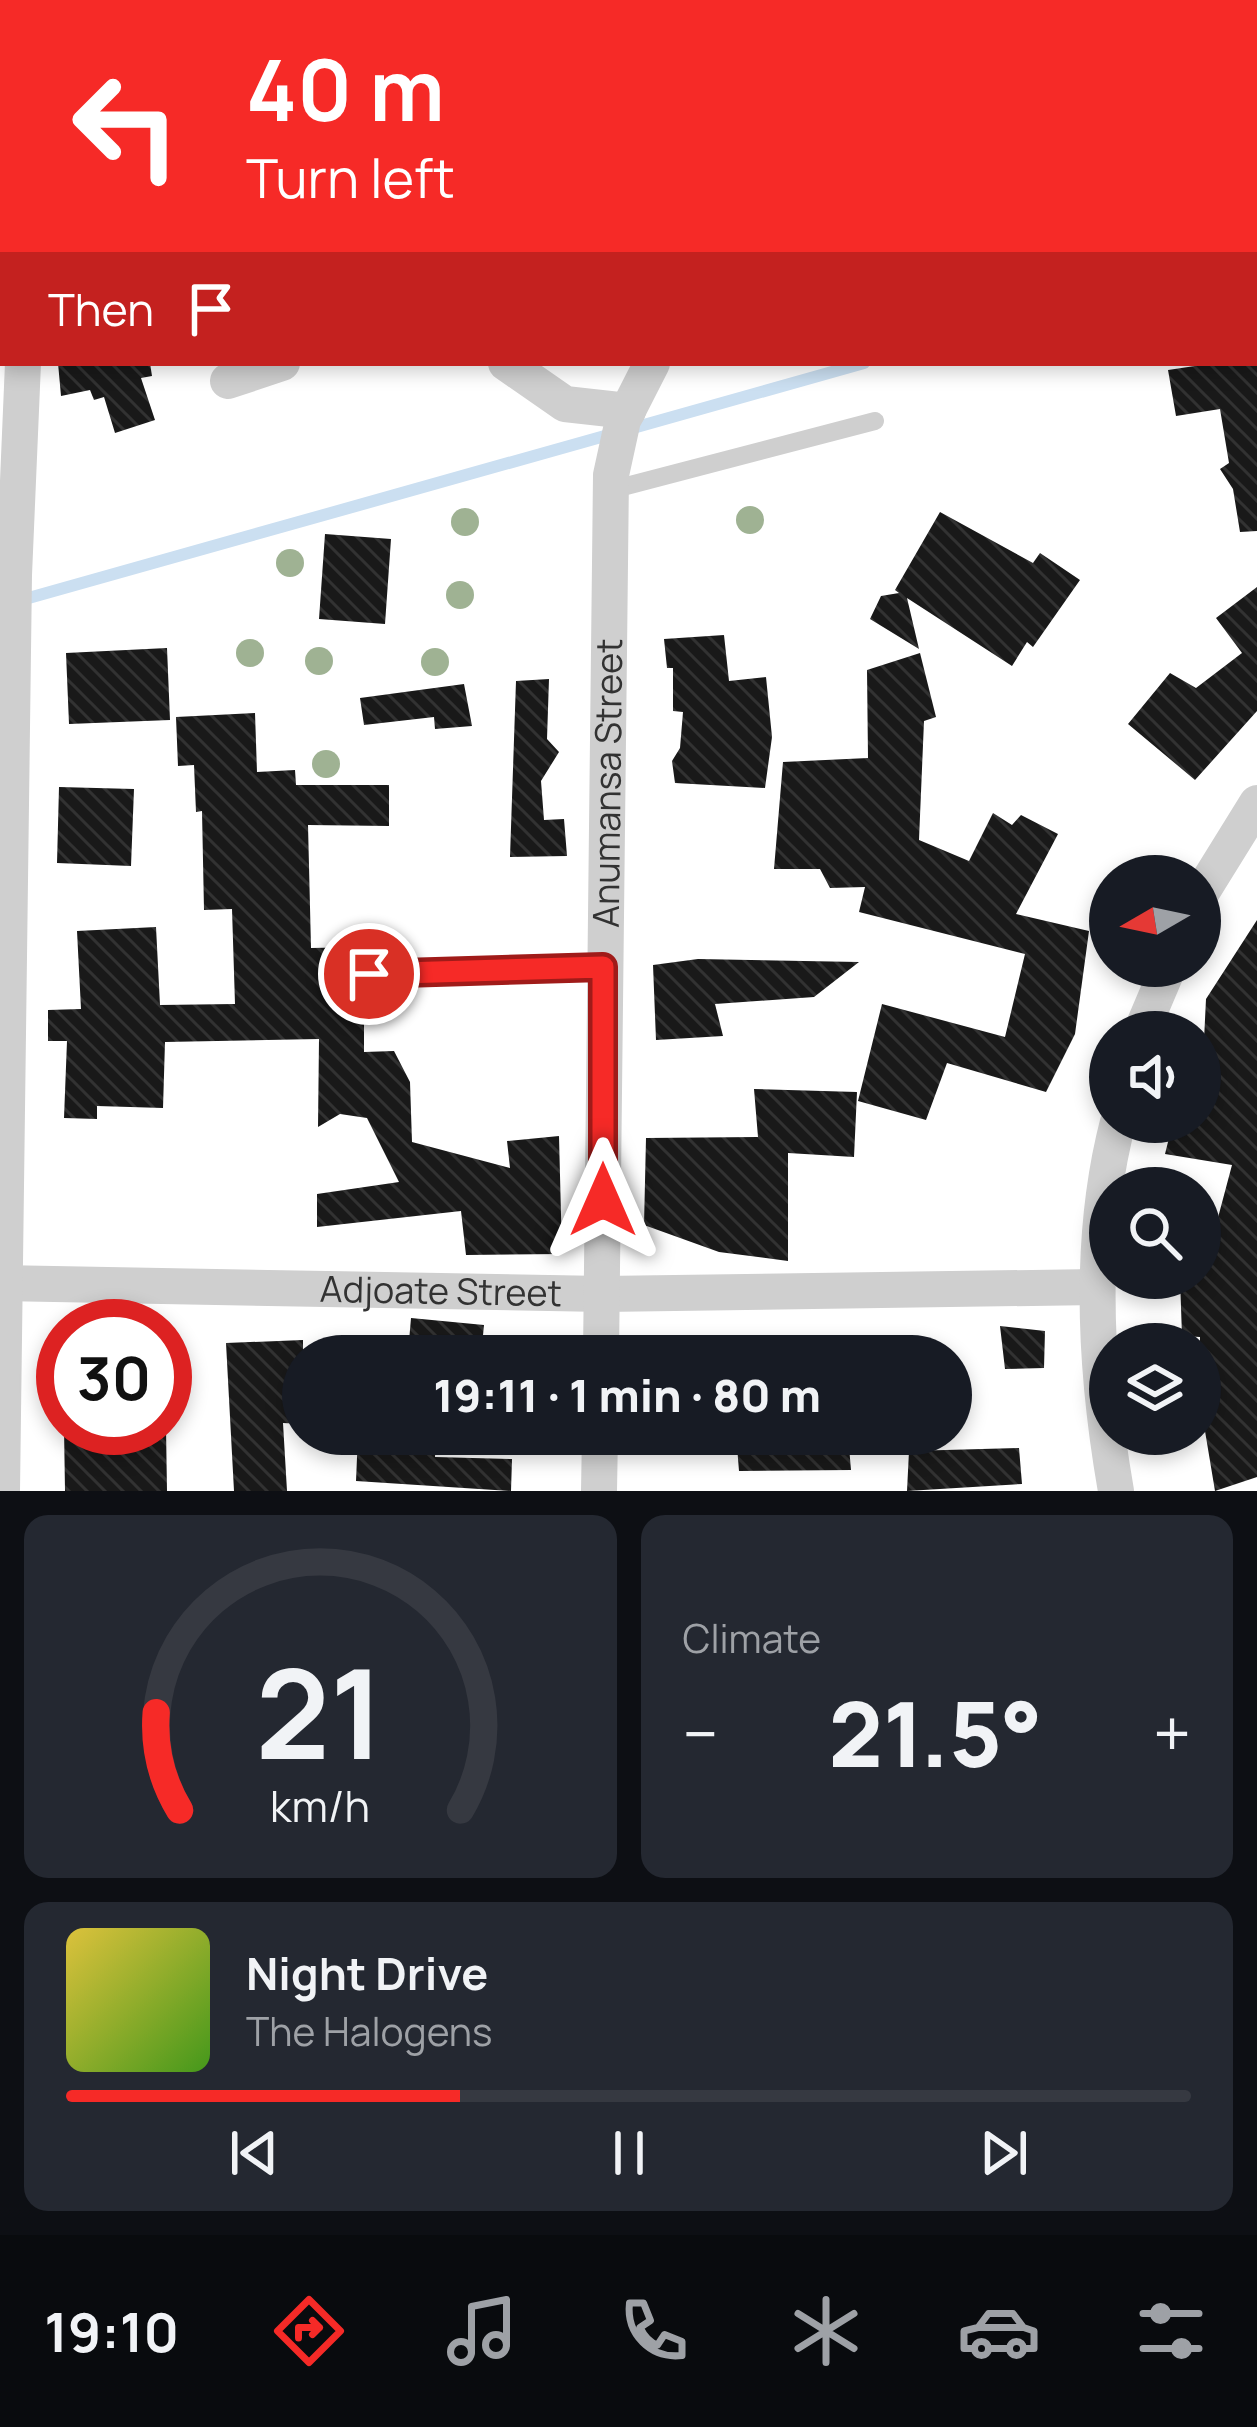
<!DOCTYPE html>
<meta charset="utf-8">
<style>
:root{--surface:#171b24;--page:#242831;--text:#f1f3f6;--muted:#9ea1a6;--line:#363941;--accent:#f62a27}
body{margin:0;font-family:Manrope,sans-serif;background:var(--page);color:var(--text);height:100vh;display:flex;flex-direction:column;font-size:45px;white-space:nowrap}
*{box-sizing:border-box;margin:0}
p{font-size:39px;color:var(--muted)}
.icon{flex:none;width:66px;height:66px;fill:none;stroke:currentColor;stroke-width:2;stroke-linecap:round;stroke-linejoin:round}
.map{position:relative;height:1491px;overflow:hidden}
.panel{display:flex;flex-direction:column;gap:24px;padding:24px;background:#0d0f14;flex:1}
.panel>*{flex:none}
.hud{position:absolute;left:0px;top:0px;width:1257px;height:366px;box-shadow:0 6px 18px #0003;background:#f62a27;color:#fff;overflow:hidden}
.needle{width:78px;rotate:261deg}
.controls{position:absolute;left:1089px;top:855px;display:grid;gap:24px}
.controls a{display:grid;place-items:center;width:132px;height:132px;border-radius:50%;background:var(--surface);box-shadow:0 6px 18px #0003;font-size:60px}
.speed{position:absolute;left:36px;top:1299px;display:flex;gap:24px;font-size:60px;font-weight:700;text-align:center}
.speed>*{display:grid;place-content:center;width:156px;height:156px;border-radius:50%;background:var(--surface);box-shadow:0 6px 18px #0003;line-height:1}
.speed .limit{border:18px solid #d22;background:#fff;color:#111}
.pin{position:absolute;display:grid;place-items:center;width:102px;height:102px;color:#fff;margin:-51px;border:6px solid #fff;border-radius:50%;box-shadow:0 3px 12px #0007}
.me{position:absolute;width:132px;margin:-66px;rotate:0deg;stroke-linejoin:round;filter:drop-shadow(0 0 9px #0008)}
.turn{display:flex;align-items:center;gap:42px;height:252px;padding:0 48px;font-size:54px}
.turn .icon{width:156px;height:156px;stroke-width:2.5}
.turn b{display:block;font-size:84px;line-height:102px}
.then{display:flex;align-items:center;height:114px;padding:0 48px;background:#0003;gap:24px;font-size:45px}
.big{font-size:90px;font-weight:800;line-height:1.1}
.panel .tile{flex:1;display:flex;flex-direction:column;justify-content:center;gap:18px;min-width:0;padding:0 42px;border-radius:24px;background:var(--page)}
.panel .dial{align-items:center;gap:0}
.dial svg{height:312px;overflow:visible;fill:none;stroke:var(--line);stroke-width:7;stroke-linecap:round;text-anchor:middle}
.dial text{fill:var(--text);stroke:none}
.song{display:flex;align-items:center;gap:36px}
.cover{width:144px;height:144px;border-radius:18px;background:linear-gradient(135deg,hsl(50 70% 55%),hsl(100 70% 35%))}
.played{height:12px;border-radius:6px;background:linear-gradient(90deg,var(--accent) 35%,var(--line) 35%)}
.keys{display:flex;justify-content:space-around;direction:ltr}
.heat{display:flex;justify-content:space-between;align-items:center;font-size:66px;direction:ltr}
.panel .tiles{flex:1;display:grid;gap:24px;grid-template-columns:1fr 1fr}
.tile:last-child{grid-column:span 2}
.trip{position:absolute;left:282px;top:1335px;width:690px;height:120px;border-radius:60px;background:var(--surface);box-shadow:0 6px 18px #0003;font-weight:800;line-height:120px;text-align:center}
.tabs{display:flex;height:192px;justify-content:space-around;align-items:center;background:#090b0e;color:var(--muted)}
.tabs .icon{width:84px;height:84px}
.tabs .active{color:var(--accent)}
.tabs b{font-size:54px;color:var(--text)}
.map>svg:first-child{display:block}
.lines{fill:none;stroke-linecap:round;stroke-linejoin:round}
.stream{stroke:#cbdff1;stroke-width:12}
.building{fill:url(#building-back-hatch)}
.service{stroke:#cfcfcf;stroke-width:18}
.minor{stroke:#cfcfcf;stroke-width:36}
.tree{fill:#9fb293}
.route-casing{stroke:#a01b19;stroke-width:30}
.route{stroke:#f62a27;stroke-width:21}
.labels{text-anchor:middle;stroke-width:12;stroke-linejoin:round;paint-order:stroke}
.street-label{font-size:36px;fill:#323232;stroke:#fff}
</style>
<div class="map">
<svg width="1257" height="1491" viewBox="0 0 1257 1491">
<defs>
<pattern id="building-back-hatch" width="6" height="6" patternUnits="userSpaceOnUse" patternTransform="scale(3)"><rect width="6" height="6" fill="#191919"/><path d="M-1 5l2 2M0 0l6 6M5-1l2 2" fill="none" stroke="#323232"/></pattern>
</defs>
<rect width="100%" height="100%" fill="#fff"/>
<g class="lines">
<!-- stream -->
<path class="stream" d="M 1254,275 L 1257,273
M 18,601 L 864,363"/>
</g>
<!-- building -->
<path class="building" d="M 58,363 L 150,363 L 152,376 L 141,378 L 155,420 L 115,433 L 104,397 L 94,400 L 90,390 L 61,396 Z
M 1215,363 L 1257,363 L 1257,531 L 1240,532 L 1233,489 L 1220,469 L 1229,463 L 1220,409 L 1176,416 L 1168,370 Z
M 940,512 L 1033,563 L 1040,553 L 1080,580 L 1033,647 L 1027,642 L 1012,666 L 907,598 L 919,649 L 870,619 L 881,596 L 899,593 L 895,590 Z
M 325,534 L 391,539 L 385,624 L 319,619 Z
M 1257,587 L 1257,711 L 1195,780 L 1128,724 L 1170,673 L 1196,688 L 1242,653 L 1216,618 Z
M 724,635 L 729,681 L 766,677 L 772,737 L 765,788 L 675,783 L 672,761 L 680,748 L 683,712 L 673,711 L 673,668 L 667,668 L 664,639 Z
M 167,648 L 170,720 L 69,724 L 66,653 Z
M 920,653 L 936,717 L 924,721 L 919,840 L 969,861 L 993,813 L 1012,825 L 1021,815 L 1058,834 L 1016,914 L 1089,931 L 1075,1034 L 1046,1092 L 947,1063 L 926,1120 L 858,1101 L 882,1004 L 1005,1037 L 1025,954 L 859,912 L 865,887 L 830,888 L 820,869 L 774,869 L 783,762 L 868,758 L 867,670 Z
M 549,679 L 547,739 L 559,752 L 541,781 L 544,820 L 564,819 L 567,856 L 510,857 L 516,681 Z
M 464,684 L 472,726 L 435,729 L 434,717 L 364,725 L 360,698 Z
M 255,713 L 257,772 L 295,770 L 296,785 L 389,785 L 389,826 L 308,825 L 311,948 L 364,947 L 364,961 L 356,972 L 364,985 L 364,1052 L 394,1051 L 410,1082 L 412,1142 L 510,1168 L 507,1141 L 559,1136 L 562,1254 L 466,1255 L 461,1211 L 317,1227 L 317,1194 L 399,1182 L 367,1118 L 340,1114 L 318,1127 L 319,1039 L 165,1042 L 163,1108 L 97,1106 L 97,1119 L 64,1118 L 67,1041 L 48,1041 L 48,1010 L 81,1009 L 77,931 L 156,927 L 160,1005 L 235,1004 L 232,909 L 204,910 L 202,811 L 196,812 L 194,765 L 178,766 L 176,717 Z
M 59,787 L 134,789 L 131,866 L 57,863 Z
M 1257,920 L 1257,1477 L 1215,1491 L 1204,1425 L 1200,1425 L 1200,1337 L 1182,1336 L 1180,1278 L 1200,1278 L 1200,1258 L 1207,1259 L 1232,1165 L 1165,1154 L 1173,1122 L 1200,1122 L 1206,999 Z
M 698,959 L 859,962 L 814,997 L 715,1004 L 723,1036 L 656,1040 L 653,965 Z
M 754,1089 L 857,1092 L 854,1157 L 788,1153 L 788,1261 L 719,1252 L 644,1225 L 646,1138 L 758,1137 Z
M 411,1318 L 484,1325 L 481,1356 L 408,1353 Z
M 1000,1326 L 1045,1331 L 1044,1368 L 1005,1369 Z
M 303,1340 L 303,1424 L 283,1423 L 287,1491 L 234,1491 L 226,1343 Z
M 64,1428 L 166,1428 L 167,1491 L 65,1491 Z
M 358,1434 L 436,1434 L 435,1457 L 512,1459 L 511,1491 L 356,1481 Z
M 736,1434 L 848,1435 L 851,1470 L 739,1471 Z
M 1019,1448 L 1022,1484 L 907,1491 L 909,1451 Z"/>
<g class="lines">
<!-- service -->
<path class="service" d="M 611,490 L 875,421
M 369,973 L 603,967"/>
<!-- minor -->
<g class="minor">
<path d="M 156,3 L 161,0"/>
<path d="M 1131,3 L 1136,0"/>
<path d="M 0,93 L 3,91"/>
<path d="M 506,363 L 565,404 L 628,411"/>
<path d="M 228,381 L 282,363"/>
<path d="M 1200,895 L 1257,803"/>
<path d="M 1141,1032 L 1169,966"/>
<path id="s1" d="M 0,1283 L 603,1294 L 1097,1287"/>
<path id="s2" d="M 601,1356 L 611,475 L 623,420 L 652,363"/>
<path d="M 2,1491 L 14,575 L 23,363"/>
<path d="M 599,1491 L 600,1434"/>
<path d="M 1116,1491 C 1095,1371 1087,1241 1118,1122"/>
</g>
</g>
<!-- trees -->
<g class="tree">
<circle cx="750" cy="520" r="14"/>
<circle cx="465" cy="522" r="14"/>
<circle cx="290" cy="563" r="14"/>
<circle cx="460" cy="595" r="14"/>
<circle cx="250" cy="653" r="14"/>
<circle cx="319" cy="661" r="14"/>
<circle cx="435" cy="662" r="14"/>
<circle cx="326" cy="764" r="14"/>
</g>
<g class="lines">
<defs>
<path id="route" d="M 369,974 L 603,967 L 603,1200"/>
</defs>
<!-- route casing -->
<use href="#route" class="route-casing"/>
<!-- route -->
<use href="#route" class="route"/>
</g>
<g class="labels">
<!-- street labels -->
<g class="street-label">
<text dy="13" stroke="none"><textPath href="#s2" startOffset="573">Anumansa Street</textPath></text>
<text dy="13" stroke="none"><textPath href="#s1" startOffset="441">Adjoate Street</textPath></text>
</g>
</g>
</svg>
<div class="controls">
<a><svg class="needle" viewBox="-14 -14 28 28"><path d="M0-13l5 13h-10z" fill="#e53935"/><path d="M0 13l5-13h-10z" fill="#9ea1a6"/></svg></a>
<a><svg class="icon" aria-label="sound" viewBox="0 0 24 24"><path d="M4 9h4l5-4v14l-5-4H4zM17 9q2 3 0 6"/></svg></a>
<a><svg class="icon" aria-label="search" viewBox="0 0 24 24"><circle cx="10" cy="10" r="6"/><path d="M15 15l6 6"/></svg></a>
<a><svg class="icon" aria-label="layers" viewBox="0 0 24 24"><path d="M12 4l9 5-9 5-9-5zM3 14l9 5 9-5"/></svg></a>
</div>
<div class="speed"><div class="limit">30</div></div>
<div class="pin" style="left:369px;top:974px;background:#d93025"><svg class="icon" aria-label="arrive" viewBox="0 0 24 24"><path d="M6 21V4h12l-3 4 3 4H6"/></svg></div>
<svg class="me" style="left:603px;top:1200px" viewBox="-20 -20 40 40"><path d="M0-17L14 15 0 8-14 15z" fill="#f62a27" stroke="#fff" stroke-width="4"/></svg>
<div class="trip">19:11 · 1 min · 80 m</div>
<div class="hud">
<div class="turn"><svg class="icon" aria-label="left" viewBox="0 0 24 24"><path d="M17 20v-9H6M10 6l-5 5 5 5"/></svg><div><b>40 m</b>Turn left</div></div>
<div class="then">Then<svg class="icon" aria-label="arrive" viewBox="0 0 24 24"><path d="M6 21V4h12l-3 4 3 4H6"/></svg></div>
</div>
</div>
<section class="panel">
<div class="tiles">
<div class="tile dial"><svg viewBox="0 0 100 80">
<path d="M14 69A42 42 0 1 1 86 69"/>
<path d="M14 69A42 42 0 0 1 8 44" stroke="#f62a27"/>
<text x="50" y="56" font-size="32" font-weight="700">21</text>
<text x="50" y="72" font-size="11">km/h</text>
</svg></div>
<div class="tile"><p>Climate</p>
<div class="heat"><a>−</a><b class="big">21.5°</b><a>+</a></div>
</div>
<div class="tile">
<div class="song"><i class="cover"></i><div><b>Night Drive</b><p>The Halogens</p></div></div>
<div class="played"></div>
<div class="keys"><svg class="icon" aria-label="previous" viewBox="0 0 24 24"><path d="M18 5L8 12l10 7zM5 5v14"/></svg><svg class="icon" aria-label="pause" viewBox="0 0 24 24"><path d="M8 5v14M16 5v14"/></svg><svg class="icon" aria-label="next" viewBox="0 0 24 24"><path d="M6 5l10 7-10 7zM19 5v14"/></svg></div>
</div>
</div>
</section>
<nav class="tabs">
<b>19:10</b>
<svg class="icon active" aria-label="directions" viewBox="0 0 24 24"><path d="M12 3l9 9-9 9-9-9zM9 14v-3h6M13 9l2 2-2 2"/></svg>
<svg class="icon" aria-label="music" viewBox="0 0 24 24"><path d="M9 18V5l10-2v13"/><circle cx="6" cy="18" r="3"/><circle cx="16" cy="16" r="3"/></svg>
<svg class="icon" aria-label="phone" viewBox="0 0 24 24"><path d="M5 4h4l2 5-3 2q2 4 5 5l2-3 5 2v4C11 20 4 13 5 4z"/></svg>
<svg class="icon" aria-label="climate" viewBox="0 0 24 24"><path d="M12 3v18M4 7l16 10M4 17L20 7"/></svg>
<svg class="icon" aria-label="car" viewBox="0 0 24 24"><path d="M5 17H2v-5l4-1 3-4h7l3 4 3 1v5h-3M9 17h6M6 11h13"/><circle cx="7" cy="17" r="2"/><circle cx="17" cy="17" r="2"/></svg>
<svg class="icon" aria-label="filters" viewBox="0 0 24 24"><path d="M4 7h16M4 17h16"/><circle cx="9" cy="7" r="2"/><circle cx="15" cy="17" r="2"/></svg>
</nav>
